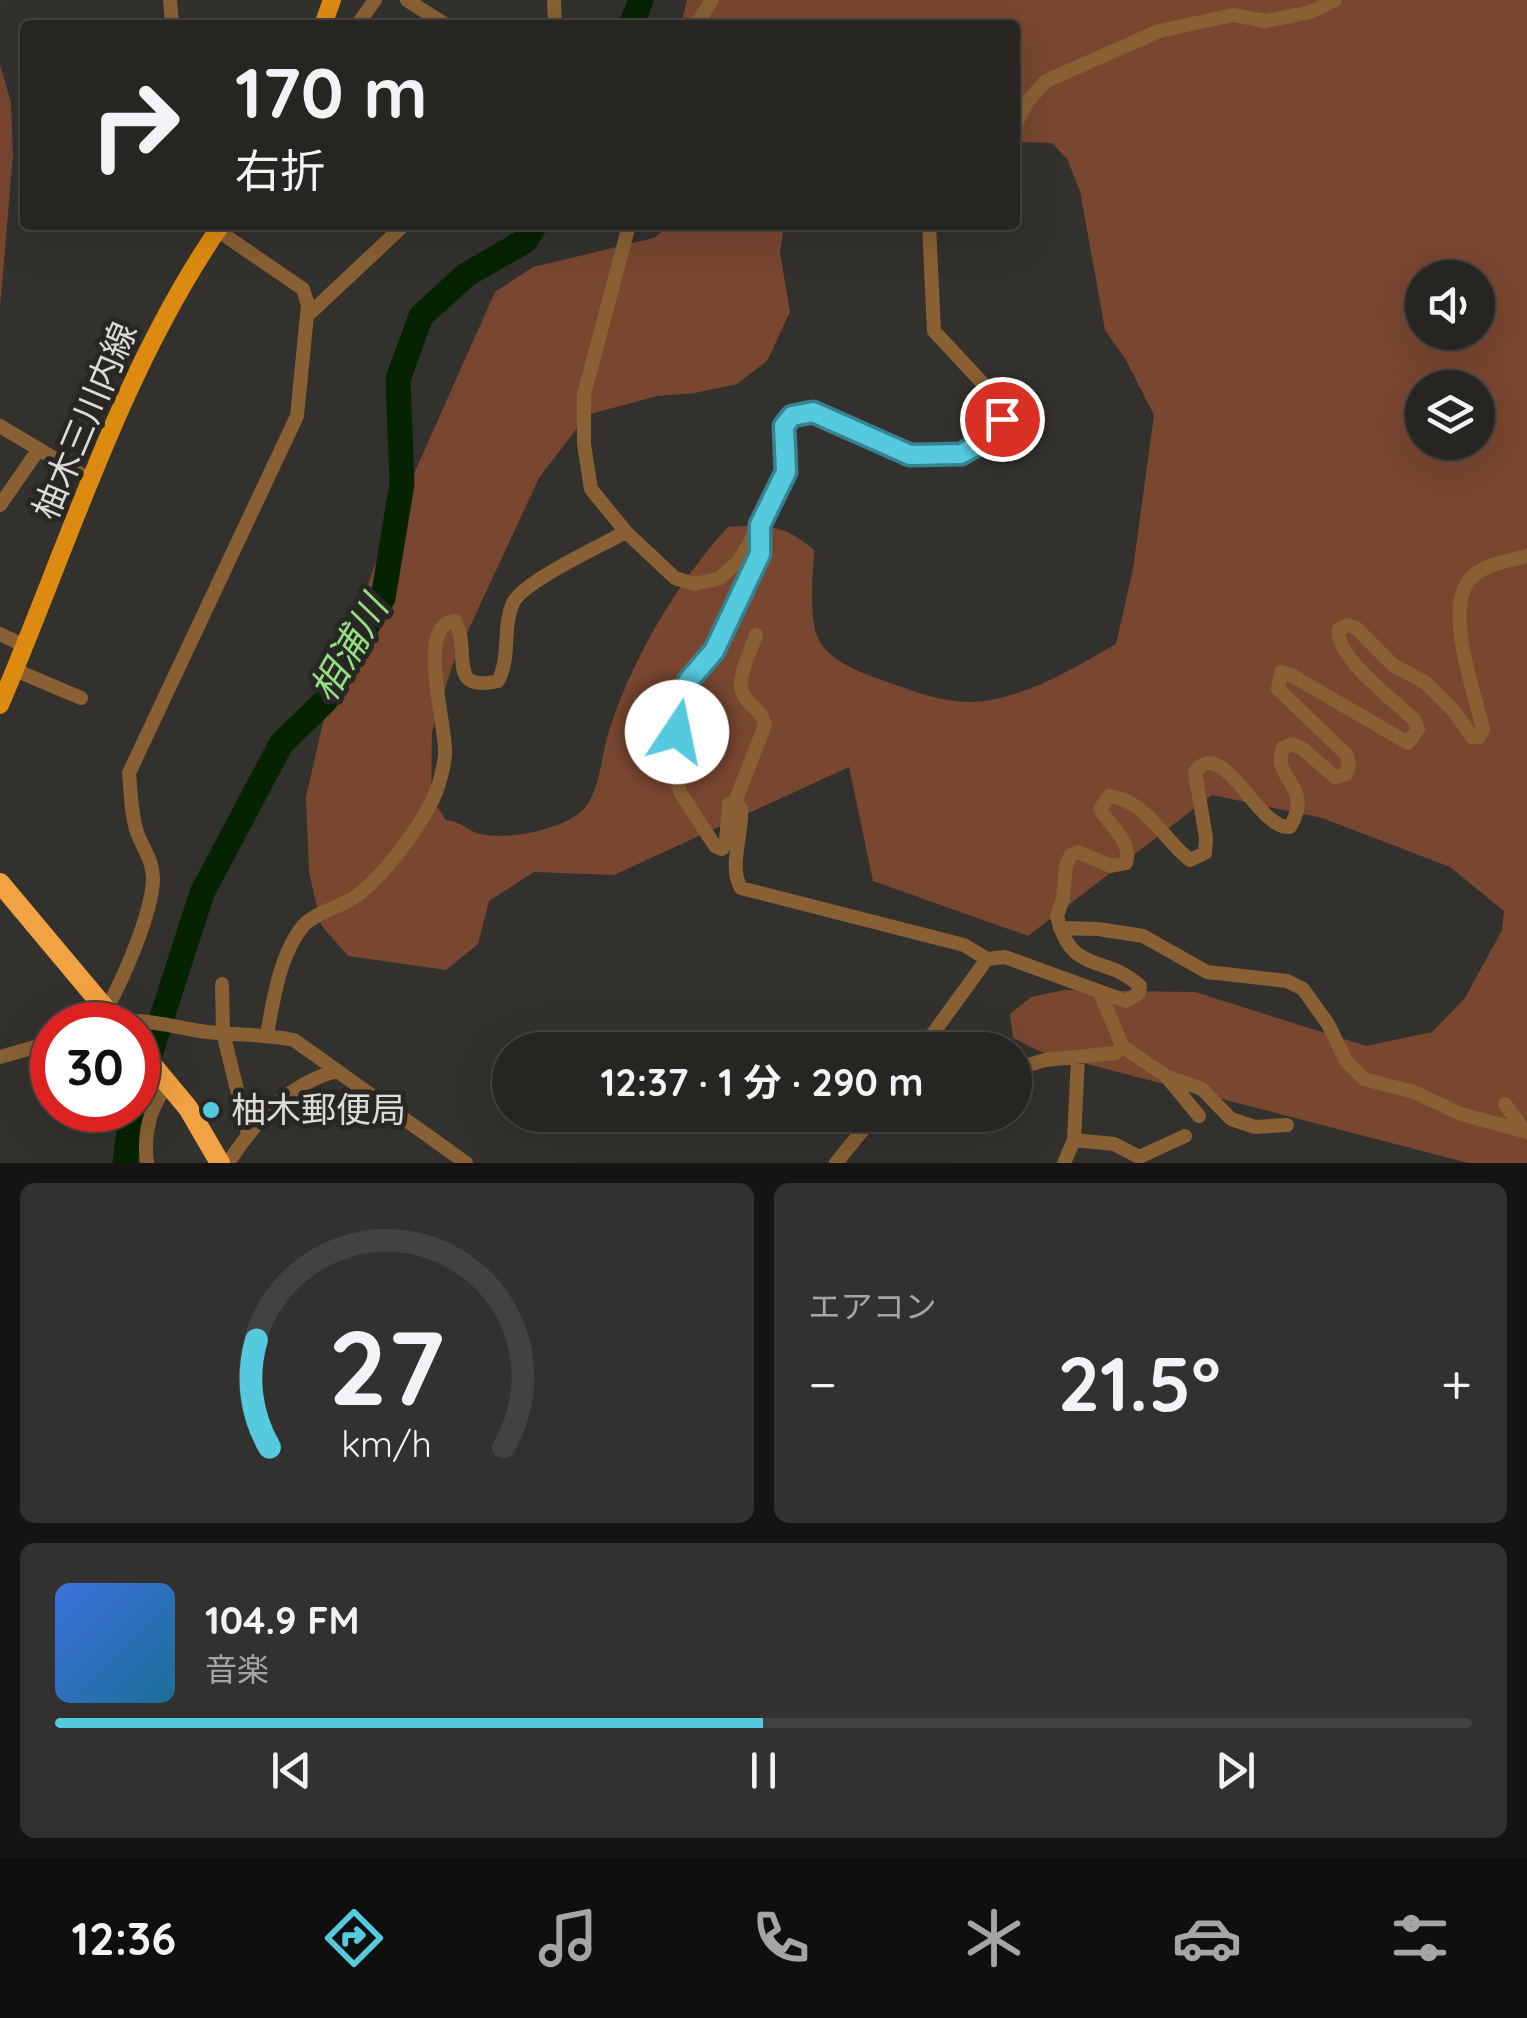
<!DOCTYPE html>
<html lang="ja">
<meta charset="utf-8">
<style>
:root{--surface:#262522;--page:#32312f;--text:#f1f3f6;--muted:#a4a5a5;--line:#424240;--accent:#55cadf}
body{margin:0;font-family:Quicksand,"Noto Sans JP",sans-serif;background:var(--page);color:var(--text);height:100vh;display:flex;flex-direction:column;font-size:38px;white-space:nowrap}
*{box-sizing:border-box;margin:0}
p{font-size:32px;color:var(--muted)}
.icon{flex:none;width:55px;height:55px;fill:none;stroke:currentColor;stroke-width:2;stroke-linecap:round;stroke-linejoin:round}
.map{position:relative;height:1163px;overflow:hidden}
.drawer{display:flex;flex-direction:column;gap:20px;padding:20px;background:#151413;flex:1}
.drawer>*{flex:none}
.top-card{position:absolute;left:20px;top:20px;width:1000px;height:210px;border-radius:10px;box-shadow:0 10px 40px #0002,0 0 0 2px var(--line);background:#262522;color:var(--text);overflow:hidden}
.tools{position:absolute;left:1405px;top:260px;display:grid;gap:20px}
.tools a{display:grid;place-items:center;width:90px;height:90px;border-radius:50%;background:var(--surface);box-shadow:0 10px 40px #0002,0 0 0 2px var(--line);font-size:50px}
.speed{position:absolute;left:30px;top:1002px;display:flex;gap:20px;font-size:50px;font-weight:700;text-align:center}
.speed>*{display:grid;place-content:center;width:130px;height:130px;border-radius:50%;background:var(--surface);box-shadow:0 10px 40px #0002,0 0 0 2px var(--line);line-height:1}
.speed .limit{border:15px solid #d22;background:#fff;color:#111}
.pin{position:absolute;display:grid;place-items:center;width:85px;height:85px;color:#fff;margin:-42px;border:5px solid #fff;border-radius:50%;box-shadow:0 2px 10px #0007}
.me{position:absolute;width:110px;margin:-55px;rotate:11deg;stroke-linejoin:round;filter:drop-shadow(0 0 8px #0008)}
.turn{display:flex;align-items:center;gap:35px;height:210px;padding:0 50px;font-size:45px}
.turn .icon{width:130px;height:130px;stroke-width:2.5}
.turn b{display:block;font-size:70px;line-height:85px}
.big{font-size:75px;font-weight:700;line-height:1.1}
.drawer .tile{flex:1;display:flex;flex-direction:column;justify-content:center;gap:15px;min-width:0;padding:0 35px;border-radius:15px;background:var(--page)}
.drawer .dial{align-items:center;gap:0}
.dial svg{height:260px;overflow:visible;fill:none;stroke:var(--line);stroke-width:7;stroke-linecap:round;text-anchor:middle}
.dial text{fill:var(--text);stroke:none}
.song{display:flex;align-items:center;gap:30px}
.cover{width:120px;height:120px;border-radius:15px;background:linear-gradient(135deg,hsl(220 70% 55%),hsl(200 70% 35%))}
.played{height:10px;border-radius:5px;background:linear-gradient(90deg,var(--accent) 50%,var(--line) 50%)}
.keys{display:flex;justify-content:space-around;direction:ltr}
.heat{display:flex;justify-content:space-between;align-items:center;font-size:55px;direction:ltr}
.drawer .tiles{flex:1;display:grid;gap:20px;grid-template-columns:1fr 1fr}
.tile:last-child{grid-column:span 2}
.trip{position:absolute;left:492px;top:1032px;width:540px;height:100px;border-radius:50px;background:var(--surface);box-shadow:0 10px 40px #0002,0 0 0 2px var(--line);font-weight:700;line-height:100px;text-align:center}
.dock{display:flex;height:160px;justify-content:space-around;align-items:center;background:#0f0f0e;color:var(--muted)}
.dock .icon{width:70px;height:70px}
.dock .on{color:var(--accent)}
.dock b{font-size:45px;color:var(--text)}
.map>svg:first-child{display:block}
.green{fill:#794630;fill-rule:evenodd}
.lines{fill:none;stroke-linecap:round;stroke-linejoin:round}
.river{stroke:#062300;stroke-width:25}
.minor{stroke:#886033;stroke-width:14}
.major{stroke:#dd8b10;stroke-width:18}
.highway{stroke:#f1a242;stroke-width:20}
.route-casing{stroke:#378391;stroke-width:25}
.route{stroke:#55cadf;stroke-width:18}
.poi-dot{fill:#55cadf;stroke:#282724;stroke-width:4}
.labels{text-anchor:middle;stroke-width:10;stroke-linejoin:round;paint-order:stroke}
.street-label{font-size:35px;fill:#dcdbd9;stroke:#282724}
.poi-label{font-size:35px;fill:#dcdbd9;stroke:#282724;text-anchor:start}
.water-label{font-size:38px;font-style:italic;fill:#93df81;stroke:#282724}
</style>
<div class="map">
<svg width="1527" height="1163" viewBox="0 0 1527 1163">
<rect width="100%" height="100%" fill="#32312e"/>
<!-- green -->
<path class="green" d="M 687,0 L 1527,0 L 1527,1163 L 1468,1163 L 1041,1052 L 1013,1038 L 1010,1014 L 1031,997 L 1064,990 L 1195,992 L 1366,1046 L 1432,1032 L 1465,998 L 1502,930 L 1504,911 L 1450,867 L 1322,818 L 1212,795 L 1028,936 L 873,881 L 849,767 L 614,875 L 534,872 L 489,901 L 478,944 L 446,970 L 348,956 L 321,925 L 309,872 L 306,797 L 328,700 L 380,550 L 495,292 L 533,267 L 654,238 L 670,225 L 784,225 L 780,253 L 790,312 L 767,361 L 737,384 L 695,393 L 657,396 L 587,415 L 539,478 L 453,663 L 432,732 L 431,797 L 446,820 C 460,821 468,831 480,834 C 508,840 553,831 577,815 C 600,800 601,755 609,731 C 633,657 676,584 728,527 C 768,525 783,524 814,550 C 813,573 808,624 820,642 C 833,663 862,673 885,681 C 913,691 943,703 974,702 C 1024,699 1074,668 1116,644 L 1133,569 L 1154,415 L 1126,360 L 1105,330 L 1080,191 L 1067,159 L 1052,143 L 1015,142 L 1015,25 L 681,25 ZM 1422,278 L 1478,278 L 1478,332 L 1422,332 ZM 1422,388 L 1478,388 L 1478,442 L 1422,442 Z
M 0,65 L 11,102 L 13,155 L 0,308 Z"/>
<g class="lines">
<!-- river -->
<path class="river" d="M 631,25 L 641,0
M 138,1092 L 202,893 L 281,744 L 326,700 L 383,598 L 402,484 L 398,379 L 421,316 L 466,275 L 525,241 L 535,225
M 125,1163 L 132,1110"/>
<!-- minor -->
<path class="minor" d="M 170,0 L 172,25
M 407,0 L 446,25
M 554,0 L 555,25
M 357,25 L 375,0
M 696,25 L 712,0
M 1015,125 L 1028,101 L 1046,81 L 1159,31 L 1233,15 L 1265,21 L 1311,12 L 1335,0
M 629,225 L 584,395 L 584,444 L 591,489 L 626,532 L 675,578 L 694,584 L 718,579 L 739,561 L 774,500 L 786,472 L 784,426 L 792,416 L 813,412 L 910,455 L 961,454 L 993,432 L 1002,419 L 1000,402 L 934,331 L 929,225
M 307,316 L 404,225
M 0,426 L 92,481
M 0,505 L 39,449
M 760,528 L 760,554 L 714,651 L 689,680 L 681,696 L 674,769 L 680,792 L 715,846 L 722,849 L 726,841 L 729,804 L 735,802 L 741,809 C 743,834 728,866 741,888 L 964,945 L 987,959
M 0,634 L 25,646
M 15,670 L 81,698
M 735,802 L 765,725 C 762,711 755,710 746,699 C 732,684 751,652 756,635
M 1060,928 L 1098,929 L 1143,936 L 1207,972 L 1287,981 L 1303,989 L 1328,1024 L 1346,1061 L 1364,1079 L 1414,1092 L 1461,1114 L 1527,1132
M 222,984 L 223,1033 L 248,1134
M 106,1010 C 123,979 152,914 153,879 C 153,861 144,850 138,835 C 131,817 131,793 129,773 L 297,416 L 308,305 L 303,289 L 217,230
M 104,1025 C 137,1014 174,1028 207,1032 C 236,1035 265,1034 294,1040 L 466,1163
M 267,1035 C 273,1000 280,954 303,926 C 313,914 336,908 350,900 C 380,882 423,824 436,792 C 440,781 444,766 445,754 C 447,726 415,623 455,621 C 472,652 445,693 498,681 C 511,657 502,627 513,603 C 522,582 602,545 626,532
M 1123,1047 L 1166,1076 L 1199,1116
M 921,1050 L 987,959 L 1005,957 L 1126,1001 L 1139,993 L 1140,986 C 1106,954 1071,976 1057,916 L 1063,899 L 1066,865 L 1071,855 L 1078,852 L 1111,866 L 1126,863 C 1133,841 1110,827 1100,809 L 1109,796 C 1147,801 1162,838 1190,860 L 1205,853 L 1206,838 L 1195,772 C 1224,734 1257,830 1290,827 C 1315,784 1270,779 1283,748 L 1292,744 L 1302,748 L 1335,777 L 1346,774 L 1349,765 L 1347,755 L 1278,689 L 1281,672 L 1291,675 L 1408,743 L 1418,729 L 1414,720 C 1395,701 1333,655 1339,629 L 1347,625 L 1356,628 L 1393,665 L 1426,683 L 1455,712 L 1472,737 L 1479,737 L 1483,730 C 1476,695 1443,611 1470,579 C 1484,564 1508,561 1527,556
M 0,1057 L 52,1042
M 1015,1069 L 1045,1060 L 1115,1053 L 1123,1047 L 1099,991
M 1166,1076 L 1202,1089 L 1231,1119 L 1255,1127 L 1287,1125
M 1505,1104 L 1524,1130
M 1074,1140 L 1114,1144 L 1139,1157 L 1185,1136
M 147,1163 C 143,1132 150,1109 167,1084
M 228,1163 C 256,1121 287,1084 337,1071
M 836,1163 L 875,1115
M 1064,1163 L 1074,1140 L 1078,1057"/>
<!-- major -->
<path class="major" d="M 323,25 L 332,0
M 0,705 C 69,544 121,370 221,225"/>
<!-- highway -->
<path class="highway" d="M 0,883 L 119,1025
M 138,1048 L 188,1108 L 220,1163"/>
</g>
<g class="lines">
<defs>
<path id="route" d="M 677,732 L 681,696 L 689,680 L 714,651 L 760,554 L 760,525 L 786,472 L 784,426 L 792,416 L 813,412 L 910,455 L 961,454 L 979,444 L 1002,419"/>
</defs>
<!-- route casing -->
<use href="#route" class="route-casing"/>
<!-- route -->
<use href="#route" class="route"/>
</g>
<!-- markers -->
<circle class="poi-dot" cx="211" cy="1110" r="10"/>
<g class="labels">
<!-- street labels -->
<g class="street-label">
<text transform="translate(85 421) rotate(-67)" y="12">柚木三川内線</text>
</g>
<!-- poi labels -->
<g class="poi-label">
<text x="231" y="1122">柚木郵便局</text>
</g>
<!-- water labels -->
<g class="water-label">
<text transform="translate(349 649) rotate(-60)" y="13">相浦川</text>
</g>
</g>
</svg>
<div class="tools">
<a><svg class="icon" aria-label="sound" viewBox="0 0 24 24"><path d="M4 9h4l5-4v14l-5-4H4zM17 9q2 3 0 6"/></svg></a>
<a><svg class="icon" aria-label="layers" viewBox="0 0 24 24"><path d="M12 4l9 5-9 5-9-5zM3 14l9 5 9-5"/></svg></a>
</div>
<div class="speed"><div class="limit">30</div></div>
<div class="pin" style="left:1002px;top:419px;background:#d93025"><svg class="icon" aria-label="arrive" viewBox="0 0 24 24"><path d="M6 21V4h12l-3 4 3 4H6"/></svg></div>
<svg class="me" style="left:677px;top:732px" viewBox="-20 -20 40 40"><circle r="19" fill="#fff"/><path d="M0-13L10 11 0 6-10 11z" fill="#55cadf"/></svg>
<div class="trip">12:37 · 1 分 · 290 m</div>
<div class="top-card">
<div class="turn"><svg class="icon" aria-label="right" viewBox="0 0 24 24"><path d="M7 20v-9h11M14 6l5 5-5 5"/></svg><div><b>170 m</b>右折</div></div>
</div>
</div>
<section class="drawer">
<div class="tiles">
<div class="tile dial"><svg viewBox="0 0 100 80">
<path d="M14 69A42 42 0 1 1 86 69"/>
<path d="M14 69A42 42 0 0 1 10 36" stroke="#55cadf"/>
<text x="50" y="56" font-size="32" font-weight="700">27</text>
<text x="50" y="72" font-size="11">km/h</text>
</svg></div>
<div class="tile"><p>エアコン</p>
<div class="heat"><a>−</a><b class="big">21.5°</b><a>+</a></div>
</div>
<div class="tile">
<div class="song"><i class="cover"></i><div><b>104.9 FM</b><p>音楽</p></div></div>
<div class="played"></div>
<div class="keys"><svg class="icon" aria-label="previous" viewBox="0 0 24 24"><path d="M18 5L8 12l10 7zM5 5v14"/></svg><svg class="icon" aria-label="pause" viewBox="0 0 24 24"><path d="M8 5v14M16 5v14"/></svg><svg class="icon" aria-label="next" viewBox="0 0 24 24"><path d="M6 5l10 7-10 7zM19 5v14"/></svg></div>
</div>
</div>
</section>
<nav class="dock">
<b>12:36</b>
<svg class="icon on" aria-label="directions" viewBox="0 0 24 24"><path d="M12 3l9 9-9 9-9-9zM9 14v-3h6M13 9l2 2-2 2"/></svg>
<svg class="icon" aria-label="music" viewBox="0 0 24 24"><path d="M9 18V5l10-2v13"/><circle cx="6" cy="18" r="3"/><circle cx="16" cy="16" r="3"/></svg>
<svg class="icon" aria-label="phone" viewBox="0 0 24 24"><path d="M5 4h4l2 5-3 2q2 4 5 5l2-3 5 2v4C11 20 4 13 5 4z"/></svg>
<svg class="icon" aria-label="climate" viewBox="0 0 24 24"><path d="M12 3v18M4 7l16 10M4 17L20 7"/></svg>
<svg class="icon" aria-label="car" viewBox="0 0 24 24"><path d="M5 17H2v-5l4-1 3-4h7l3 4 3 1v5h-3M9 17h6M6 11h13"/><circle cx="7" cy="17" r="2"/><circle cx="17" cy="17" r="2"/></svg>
<svg class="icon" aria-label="filters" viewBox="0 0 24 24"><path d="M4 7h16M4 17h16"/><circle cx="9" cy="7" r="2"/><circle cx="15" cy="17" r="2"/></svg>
</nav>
